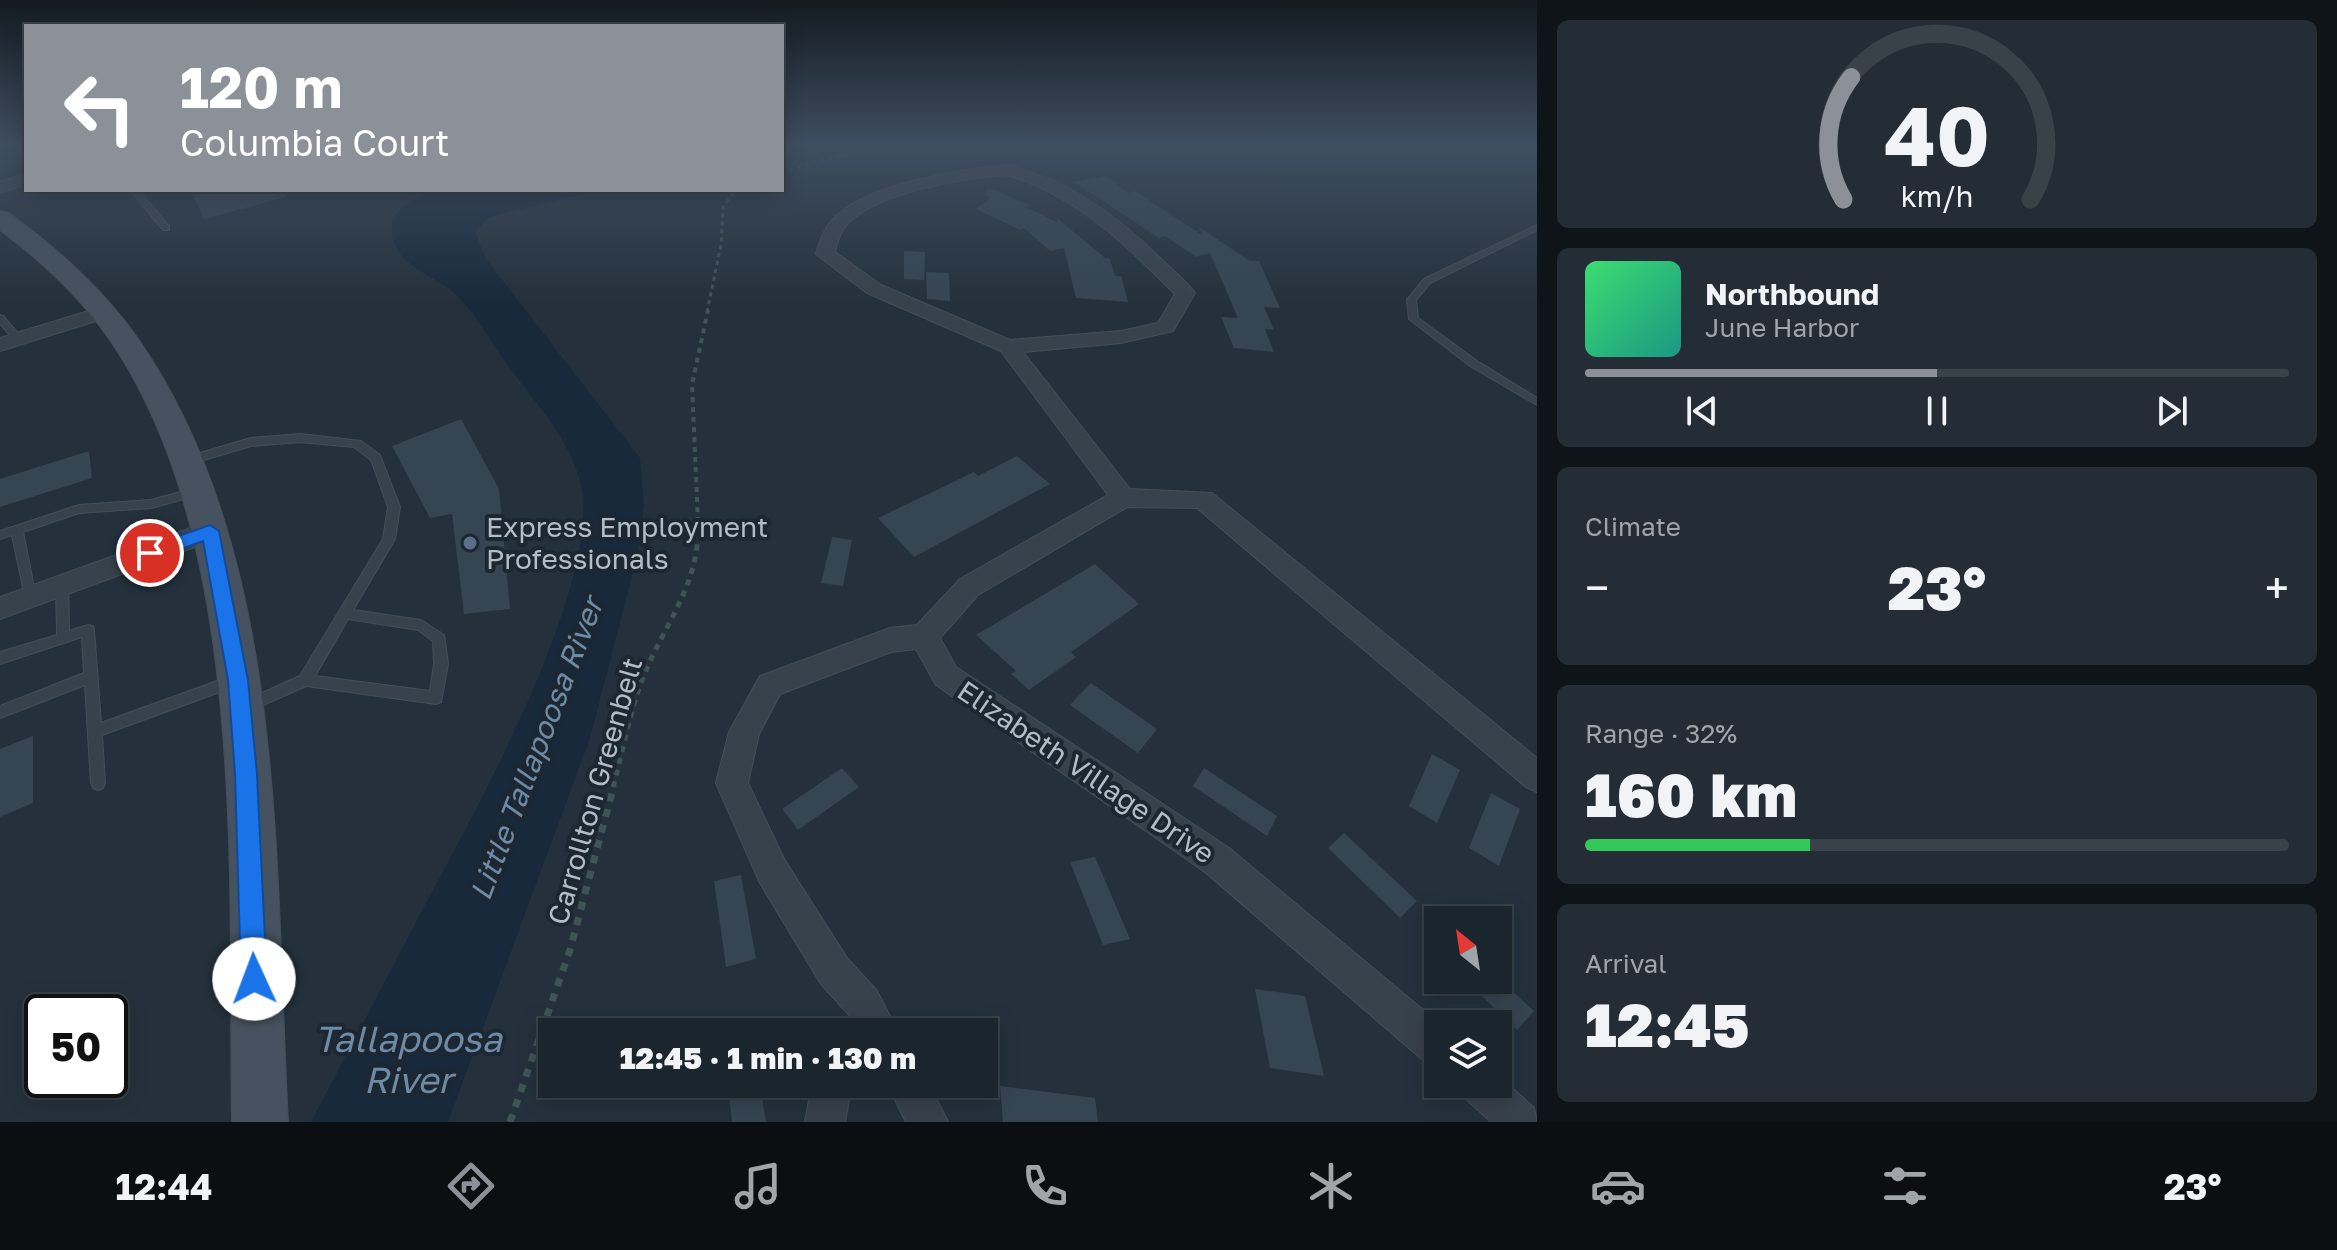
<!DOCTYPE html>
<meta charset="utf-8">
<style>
:root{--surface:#1b252d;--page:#242d35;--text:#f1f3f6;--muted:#a0a5aa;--line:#394249;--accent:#8c9099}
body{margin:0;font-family:"Golos Text",sans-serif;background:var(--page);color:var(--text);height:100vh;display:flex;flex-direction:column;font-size:30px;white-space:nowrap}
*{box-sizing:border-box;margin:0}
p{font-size:26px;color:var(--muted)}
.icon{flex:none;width:44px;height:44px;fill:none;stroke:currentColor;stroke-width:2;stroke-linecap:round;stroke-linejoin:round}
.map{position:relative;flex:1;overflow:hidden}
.panel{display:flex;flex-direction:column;gap:20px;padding:20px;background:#0f1419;width:800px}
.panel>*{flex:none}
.banner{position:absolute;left:24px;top:24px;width:760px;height:168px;border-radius:0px;box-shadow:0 4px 20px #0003,0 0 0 2px var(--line);background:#8c9099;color:#fff;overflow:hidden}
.needle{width:52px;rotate:330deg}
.fabs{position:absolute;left:1424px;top:906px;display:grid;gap:16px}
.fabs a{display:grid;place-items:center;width:88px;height:88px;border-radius:0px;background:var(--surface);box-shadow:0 4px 20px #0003,0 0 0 2px var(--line);font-size:40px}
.speed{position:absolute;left:24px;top:994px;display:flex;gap:16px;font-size:40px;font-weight:700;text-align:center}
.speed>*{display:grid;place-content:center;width:104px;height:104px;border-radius:50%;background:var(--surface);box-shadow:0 4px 20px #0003,0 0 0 2px var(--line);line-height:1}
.speed .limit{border:4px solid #111;border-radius:12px;background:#fff;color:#111}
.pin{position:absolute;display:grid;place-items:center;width:68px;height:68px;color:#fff;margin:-34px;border:4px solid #fff;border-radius:50%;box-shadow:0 2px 8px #0007}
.me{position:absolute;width:88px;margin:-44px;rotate:358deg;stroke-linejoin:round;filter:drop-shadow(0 0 6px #0008)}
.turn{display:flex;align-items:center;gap:28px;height:168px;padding:0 24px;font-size:36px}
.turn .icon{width:104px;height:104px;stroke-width:2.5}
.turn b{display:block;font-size:56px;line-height:68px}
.big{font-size:60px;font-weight:800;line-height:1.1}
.panel .tile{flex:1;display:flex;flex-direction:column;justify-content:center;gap:12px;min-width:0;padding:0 28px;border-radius:12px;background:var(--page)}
.panel .dial{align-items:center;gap:0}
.dial svg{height:208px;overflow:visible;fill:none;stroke:var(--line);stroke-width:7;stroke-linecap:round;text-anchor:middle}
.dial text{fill:var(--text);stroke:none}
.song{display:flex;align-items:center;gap:24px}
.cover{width:96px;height:96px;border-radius:12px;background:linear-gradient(135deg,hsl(140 70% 55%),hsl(170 70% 35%))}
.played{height:8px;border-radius:4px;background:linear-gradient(90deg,var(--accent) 50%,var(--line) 50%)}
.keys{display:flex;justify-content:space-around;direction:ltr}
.heat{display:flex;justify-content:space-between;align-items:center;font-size:44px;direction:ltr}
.charge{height:12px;border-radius:6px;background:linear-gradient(90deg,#34c759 32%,var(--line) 0)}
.trip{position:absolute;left:538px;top:1018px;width:460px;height:80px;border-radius:0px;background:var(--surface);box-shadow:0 4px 20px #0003,0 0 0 2px var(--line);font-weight:800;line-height:80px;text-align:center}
.menu{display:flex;height:128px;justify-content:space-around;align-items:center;background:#0b0f12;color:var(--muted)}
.menu .icon{width:56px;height:56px}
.menu .active{color:var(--accent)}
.menu b{font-size:36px;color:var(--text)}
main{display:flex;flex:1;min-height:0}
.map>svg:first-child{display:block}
.water{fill:#17293a}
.building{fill:#364552}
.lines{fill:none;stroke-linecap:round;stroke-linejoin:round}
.lane-casing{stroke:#444e58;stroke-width:2}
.street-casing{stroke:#444e58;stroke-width:2}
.secondary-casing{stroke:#444e58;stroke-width:2}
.path-far3{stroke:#3f5555;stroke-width:3;stroke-dasharray:4 4;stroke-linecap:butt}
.path-far2{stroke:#3f5555;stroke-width:4;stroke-dasharray:5 5;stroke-linecap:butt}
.path-far1{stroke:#3f5555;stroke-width:5;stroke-dasharray:6 6;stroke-linecap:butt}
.path{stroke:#3f5555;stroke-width:7;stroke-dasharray:8 8;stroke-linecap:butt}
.lane{fill:#38424c;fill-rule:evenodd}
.street{fill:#38424c;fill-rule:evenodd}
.secondary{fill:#46525f;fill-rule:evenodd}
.route{fill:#1a73e8;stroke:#114b97;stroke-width:2}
.service-dot{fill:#5c6f8a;stroke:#1d2731;stroke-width:3}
.labels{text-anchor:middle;stroke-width:8;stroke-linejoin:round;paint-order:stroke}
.poi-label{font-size:28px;fill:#b3bdc8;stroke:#1d2731;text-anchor:start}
.street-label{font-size:28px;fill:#b3bdc8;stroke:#1d2731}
.water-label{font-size:30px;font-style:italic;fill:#6d8ba6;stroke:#1d2731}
.near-water-label{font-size:36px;font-style:italic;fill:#6d8ba6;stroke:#1d2731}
</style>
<main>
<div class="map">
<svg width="1537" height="1122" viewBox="0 0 1537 1122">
<rect width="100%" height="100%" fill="#24313c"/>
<!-- water -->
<path class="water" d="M 441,190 L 599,190 L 489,217 L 475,232 L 486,259 L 640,458 L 644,506 L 638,553 L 590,738 L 448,1122 L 311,1122 C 347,1054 383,986 418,918 C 467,827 607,579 580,481 C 569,438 535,403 510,368 C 491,342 476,312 452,291 C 431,274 396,265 392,234 C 389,206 418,196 441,190 Z"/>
<!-- building -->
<path class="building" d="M 1106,176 L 1128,193 L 1135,191 L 1202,235 L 1199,227 L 1250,261 L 1259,261 L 1280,308 L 1264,307 L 1274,330 L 1265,329 L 1274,352 L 1234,348 L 1221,317 L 1238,318 L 1210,253 L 1196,257 L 1165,236 L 1159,238 L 1074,182 Z
M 989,188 L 1030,205 L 1026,207 L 1058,223 L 1057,218 L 1105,258 L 1110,259 L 1115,276 L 1121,276 L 1128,302 L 1076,298 L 1064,248 L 1050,251 L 1024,228 L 1020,230 L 976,209 L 990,198 L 985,194 Z
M 191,190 L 285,190 L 286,197 L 204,219 Z
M 904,251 L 925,252 L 924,280 L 904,279 Z
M 926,272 L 949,273 L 950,301 L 927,299 Z
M 461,419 L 499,489 L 510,609 L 464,614 L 452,514 L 430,518 L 392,446 Z
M 89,451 L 92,478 L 0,507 L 0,479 Z
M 1017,456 L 1050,484 L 914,557 L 878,518 L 974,472 L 978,476 Z
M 832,537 L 852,540 L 843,586 L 821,583 Z
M 1095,564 L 1139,604 L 1071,652 L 1076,657 L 1029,690 L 1011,674 L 1016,671 L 976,635 Z
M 1091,683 L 1157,729 L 1138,753 L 1070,705 Z
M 33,736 L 33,803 L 0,817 L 0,749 Z
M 1432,754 L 1460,770 L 1437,823 L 1409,806 Z
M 842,768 L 859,787 L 798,830 L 782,809 Z
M 1204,768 L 1277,816 L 1267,836 L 1193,786 Z
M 1491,793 L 1520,809 L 1499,866 L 1469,848 Z
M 1344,833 L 1417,901 L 1400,918 L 1328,848 Z
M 1095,857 L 1130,939 L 1103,945 L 1070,862 Z
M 741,875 L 756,959 L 726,967 L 714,881 Z
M 1465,980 L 1500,980 L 1534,1011 L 1517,1030 Z
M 1255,989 L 1305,996 L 1324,1076 L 1270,1068 Z
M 760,1086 L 766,1122 L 732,1122 L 729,1094 Z
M 1000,1086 L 1095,1098 L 1098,1122 L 1003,1122 Z"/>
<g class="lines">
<defs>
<path id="lane" d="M 130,190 L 138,190 L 169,226 L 169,230 L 163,230 Z
M 1537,225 L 1537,230 L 1430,283 L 1416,300 L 1418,318 L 1477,361 L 1537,398 L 1537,405 L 1470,366 L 1409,319 L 1407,300 L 1424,279 Z
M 0,315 L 3,316 L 22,338 L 22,342 L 16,342 L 0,324 Z
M 300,434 L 361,441 L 380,455 L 400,507 L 395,539 L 353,610 L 421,620 L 444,635 L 448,664 L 441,702 L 436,704 L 306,686 L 252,710 L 247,712 L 242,710 L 240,706 L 242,702 L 300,676 L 383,539 L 388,507 L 371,460 L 354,447 L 300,442 L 251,446 L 187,465 L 182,461 L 183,458 L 251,438 ZM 348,619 L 418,630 L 433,641 L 434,664 L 430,691 L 315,676 Z
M 195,488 L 199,489 L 201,492 L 199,495 L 151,508 L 79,513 L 23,532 L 36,597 L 34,601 L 26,601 L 12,535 L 0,539 L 0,531 L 79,505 L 151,500 Z
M 62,580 L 66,582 L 68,585 L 69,631 L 88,625 L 93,626 L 94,630 L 101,723 L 231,676 L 236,678 L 238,682 L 236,686 L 102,735 L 105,783 L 103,788 L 98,790 L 93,788 L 91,783 L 85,685 L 0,718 L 0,706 L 84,673 L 82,637 L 0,664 L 0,652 L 57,635 L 56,585 L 58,582 Z"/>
<path id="street" d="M 1008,165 C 1069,181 1115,214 1160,258 C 1171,269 1185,280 1195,293 L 1173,331 L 1121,343 L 1023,352 L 1130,489 L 1212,493 L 1537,758 L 1537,792 L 1526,787 L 1197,508 L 1127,507 L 978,595 L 940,638 L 956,667 L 1229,848 L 1440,1024 L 1438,1066 L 1424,1061 L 1205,872 L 936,685 L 916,649 L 891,652 L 780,694 L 759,734 L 748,783 L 784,859 L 847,958 L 877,991 L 898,1032 L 859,1032 L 851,1017 L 821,984 L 760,883 L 716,783 L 729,732 L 760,676 L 890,628 L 917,625 L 960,579 L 1108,495 L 1001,351 L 867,293 L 816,254 C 820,240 825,226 836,216 C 871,183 961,169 1008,165 ZM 1007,175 C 1078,196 1124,244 1175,294 L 1158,323 L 1121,331 L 1010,340 L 881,285 L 835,252 C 837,242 840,232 847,224 C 878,192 964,178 1007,175 Z
M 26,173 L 26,184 L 0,193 L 0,182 Z
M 105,306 L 115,312 L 112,316 L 0,351 L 0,338 Z
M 210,521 L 219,524 L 223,531 L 219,538 L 0,619 L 0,597 Z
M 1498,1075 L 1534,1108 L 1537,1122 L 1491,1122 L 1465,1098 L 1459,1084 L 1498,1084 Z
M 812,1084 L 852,1084 L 845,1122 L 805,1122 Z
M 887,1084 L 929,1084 L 948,1122 L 906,1122 Z"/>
<path id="secondary" d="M 0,211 L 9,213 C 58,249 103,289 138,339 C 289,555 274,870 288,1122 L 232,1122 C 228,887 249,548 114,346 C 84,300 43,262 0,230 Z"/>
</defs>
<!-- lane casing -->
<use href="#lane" class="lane-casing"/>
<!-- street casing -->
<use href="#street" class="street-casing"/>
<!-- secondary casing -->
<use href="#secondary" class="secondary-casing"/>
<!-- path-far3 -->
<path class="path-far3" d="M 782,173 L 813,162 L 891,146
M 707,312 L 721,245 L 723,207 L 736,190"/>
<!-- path-far2 -->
<path class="path-far2" d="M 698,522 L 692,385 L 708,310"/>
<!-- path-far1 -->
<path class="path-far1" d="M 613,787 C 623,752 629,714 642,680 C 664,623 701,585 698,520"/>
<!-- path -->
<path class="path" d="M 510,1122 L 570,950 L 614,785"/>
<!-- lane -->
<use href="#lane" class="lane"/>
<!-- street -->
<use href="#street" class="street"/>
<!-- secondary -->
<use href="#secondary" class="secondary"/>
</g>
<!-- sky -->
<linearGradient id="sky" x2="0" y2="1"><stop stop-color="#141b21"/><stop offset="0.48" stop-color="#3f4e61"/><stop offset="1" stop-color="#3f4e61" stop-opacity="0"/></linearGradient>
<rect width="1537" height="303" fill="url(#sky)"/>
<!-- route -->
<path class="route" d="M 210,525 L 219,531 L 248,680 L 257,774 L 267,979 L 263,988 L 254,991 L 245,988 L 241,979 L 235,774 L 228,680 L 203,541 L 150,560 L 141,553 L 144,548 Z"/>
<!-- markers -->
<circle class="service-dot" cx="470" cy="543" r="8"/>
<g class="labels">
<!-- poi labels -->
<g class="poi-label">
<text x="486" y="537">Express Employment<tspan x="486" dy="32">Professionals</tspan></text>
</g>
<!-- street labels -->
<g class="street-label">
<text transform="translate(1086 772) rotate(34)" y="10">Elizabeth Village Drive</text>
<text transform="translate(595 791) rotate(-74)" y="10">Carrollton Greenbelt</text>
</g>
<!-- water labels -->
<g class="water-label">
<text transform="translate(537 749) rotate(-69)" y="10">Little Tallapoosa River</text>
</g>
<!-- near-water labels -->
<g class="near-water-label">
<text x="408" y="1052">Tallapoosa<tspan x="408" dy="41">River</tspan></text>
</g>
</g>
</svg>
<div class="fabs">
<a><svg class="needle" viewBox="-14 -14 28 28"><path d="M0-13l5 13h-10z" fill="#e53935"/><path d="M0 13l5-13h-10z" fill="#a0a5aa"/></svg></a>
<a><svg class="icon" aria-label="layers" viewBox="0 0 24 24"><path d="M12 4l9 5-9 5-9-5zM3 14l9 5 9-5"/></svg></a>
</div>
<div class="speed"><div class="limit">50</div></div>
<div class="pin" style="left:150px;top:553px;background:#d93025"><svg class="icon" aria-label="arrive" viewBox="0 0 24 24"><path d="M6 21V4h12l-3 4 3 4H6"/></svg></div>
<svg class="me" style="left:254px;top:979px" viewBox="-20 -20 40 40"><circle r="19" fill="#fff"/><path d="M0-13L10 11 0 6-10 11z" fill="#1a73e8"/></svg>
<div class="trip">12:45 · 1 min · 130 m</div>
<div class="banner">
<div class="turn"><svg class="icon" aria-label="left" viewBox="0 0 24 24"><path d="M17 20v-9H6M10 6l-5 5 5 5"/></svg><div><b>120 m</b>Columbia Court</div></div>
</div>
</div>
<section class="panel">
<div class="tile dial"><svg viewBox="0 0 100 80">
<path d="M14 69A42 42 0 1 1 86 69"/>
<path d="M14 69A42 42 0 0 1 17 22" stroke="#8c9099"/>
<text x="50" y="56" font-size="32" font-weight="700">40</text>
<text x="50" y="72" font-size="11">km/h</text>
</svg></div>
<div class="tile">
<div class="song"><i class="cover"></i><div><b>Northbound</b><p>June Harbor</p></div></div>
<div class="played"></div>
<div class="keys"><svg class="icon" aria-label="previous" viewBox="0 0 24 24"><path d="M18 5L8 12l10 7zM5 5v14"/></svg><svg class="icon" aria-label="pause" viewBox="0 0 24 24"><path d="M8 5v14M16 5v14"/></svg><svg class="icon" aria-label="next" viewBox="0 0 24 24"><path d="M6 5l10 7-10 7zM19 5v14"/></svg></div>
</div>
<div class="tile"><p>Climate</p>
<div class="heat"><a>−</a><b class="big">23°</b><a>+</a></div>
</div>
<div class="tile"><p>Range · 32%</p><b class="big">160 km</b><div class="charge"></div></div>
<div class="tile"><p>Arrival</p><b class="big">12:45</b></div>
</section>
</main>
<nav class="menu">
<b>12:44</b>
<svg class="icon active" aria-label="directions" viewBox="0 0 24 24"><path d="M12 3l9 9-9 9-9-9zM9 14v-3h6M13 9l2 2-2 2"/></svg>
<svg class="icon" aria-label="music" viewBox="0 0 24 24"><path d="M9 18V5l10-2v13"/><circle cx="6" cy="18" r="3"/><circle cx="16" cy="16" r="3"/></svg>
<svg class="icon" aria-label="phone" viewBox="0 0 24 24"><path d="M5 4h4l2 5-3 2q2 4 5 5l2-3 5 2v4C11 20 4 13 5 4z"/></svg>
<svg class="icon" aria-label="climate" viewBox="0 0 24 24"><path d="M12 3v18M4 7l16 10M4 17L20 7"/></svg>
<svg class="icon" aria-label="car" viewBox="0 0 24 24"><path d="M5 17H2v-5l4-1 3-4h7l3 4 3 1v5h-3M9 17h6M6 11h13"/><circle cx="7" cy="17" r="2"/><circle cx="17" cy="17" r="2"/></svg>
<svg class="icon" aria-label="filters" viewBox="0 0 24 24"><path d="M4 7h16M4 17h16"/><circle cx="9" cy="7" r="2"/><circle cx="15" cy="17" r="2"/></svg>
<b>23°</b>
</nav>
